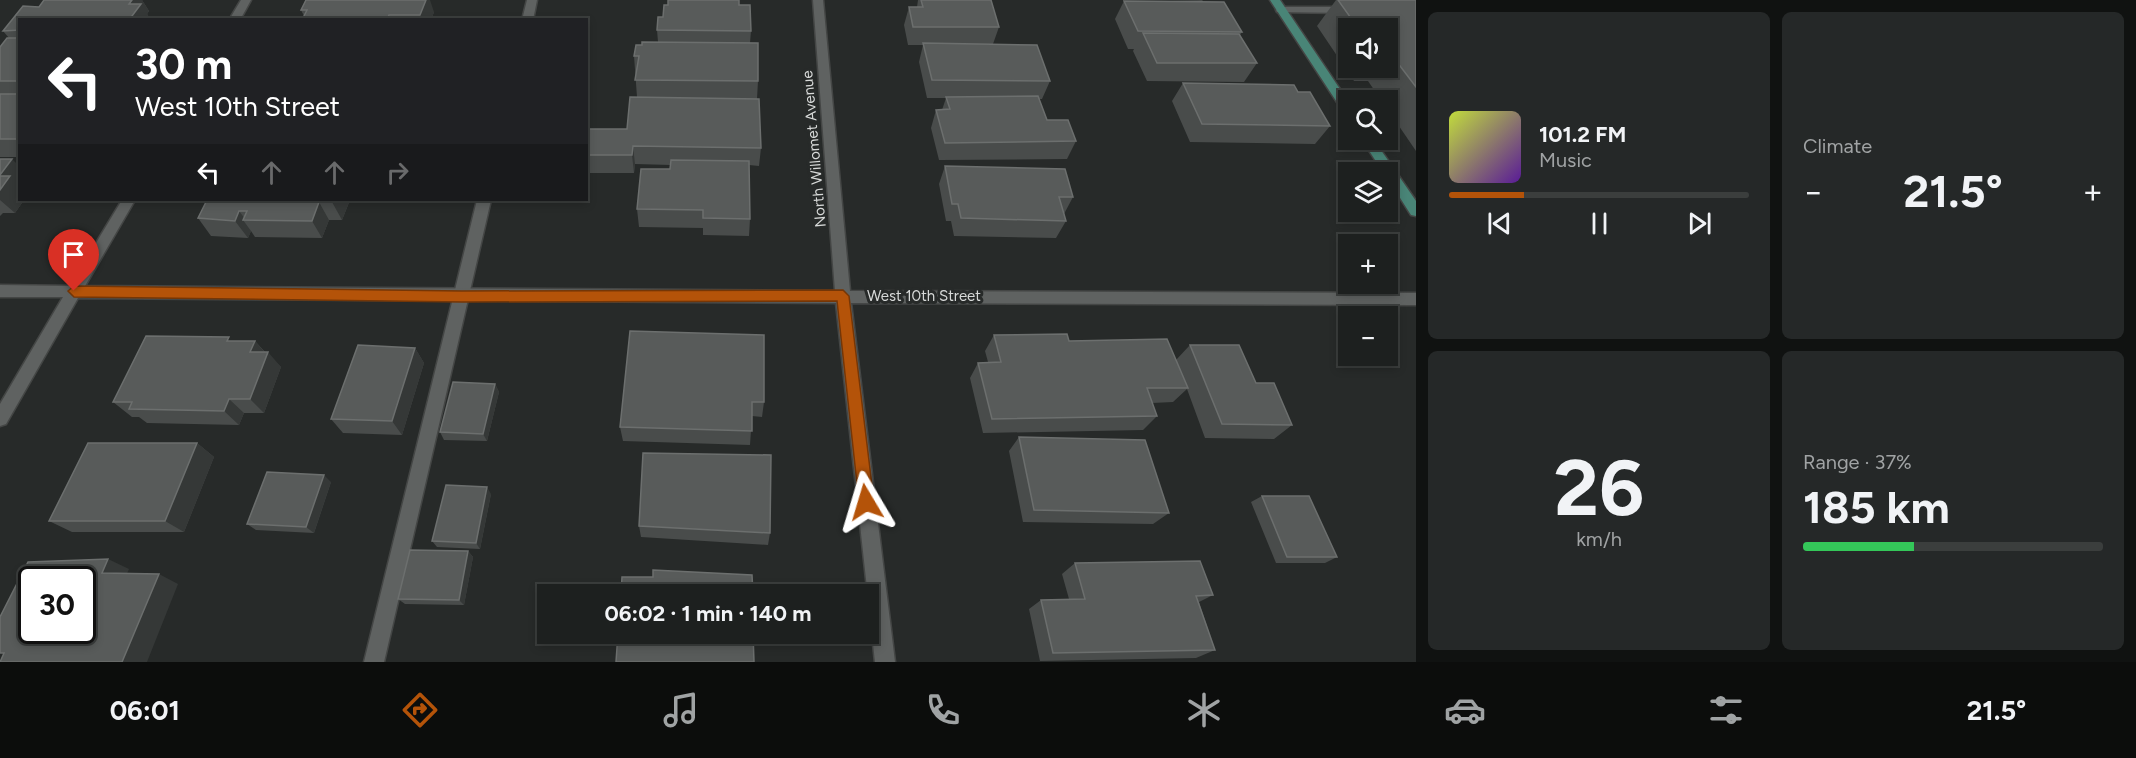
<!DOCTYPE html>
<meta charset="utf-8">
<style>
:root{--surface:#1d201f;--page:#252828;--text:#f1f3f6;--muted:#a0a3a4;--line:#3b3e3d;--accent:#b45309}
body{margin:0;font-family:Figtree,sans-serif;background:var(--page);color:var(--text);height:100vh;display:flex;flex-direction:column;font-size:22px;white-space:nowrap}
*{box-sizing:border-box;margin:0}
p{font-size:20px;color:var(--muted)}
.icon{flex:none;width:33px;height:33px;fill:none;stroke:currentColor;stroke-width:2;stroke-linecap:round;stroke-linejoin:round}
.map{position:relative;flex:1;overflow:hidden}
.sheet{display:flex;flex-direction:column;gap:12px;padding:12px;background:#101211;width:720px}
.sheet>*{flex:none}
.hud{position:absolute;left:18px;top:18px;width:570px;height:183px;border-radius:0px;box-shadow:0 3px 9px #0003,0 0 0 2px var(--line);background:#202124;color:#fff;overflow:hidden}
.controls{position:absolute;left:1338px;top:18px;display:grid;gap:12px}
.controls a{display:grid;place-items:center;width:60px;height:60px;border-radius:0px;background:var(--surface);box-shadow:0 3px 9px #0003,0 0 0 2px var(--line);font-size:30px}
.speed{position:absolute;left:18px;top:566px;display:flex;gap:12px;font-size:30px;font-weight:700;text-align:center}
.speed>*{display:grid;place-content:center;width:78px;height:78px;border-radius:50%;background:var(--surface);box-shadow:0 3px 9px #0003,0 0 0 2px var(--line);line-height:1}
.speed .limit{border:3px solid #111;border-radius:9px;background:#fff;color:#111}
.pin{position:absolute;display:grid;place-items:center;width:51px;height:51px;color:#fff;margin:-62px -26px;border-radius:50% 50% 50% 0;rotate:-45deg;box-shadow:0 0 6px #0007}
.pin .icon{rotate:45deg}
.me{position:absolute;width:66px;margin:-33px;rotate:353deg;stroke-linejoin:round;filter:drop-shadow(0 0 4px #0008)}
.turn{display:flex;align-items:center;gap:21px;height:126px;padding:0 18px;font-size:27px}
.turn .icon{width:78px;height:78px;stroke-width:2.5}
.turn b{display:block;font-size:42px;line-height:51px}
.lanes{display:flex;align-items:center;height:57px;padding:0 18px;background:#0003;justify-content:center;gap:30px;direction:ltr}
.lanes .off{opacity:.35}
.big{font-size:45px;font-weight:700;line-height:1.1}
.sheet .tile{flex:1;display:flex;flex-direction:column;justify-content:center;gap:9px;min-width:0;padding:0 21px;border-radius:9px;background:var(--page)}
.sheet .dial{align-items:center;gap:0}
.dial b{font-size:78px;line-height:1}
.song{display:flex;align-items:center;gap:18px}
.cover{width:72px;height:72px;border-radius:9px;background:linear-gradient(135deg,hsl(70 70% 55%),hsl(270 70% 35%))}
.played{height:6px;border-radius:3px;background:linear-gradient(90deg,var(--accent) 25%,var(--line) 25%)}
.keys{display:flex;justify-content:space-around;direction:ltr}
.heat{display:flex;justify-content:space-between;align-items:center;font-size:33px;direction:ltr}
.charge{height:9px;border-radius:4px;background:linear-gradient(90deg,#34c759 37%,var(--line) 0)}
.sheet .tiles{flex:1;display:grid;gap:12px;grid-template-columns:repeat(2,1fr)}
.trip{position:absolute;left:537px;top:584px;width:342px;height:60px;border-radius:0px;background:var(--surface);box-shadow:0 3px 9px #0003,0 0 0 2px var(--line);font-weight:700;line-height:60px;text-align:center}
.tab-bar{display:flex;height:96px;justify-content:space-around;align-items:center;background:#0c0d0c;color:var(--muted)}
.tab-bar .icon{width:42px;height:42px}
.tab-bar .on{color:var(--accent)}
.tab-bar b{font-size:27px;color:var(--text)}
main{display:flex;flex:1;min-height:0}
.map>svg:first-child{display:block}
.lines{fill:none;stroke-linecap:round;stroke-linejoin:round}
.service-casing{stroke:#444645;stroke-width:3}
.minor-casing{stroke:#444645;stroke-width:3}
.secondary-casing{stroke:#444645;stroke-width:3}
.service{fill:#5f6261;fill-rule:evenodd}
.minor{fill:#5f6261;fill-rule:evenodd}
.secondary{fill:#498577;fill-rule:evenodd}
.wall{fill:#494c4b;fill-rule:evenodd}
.shaded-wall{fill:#353837}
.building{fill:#585b5a;stroke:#6c6f6e;stroke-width:1.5;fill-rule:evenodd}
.route{fill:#b45309;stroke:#753606;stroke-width:1.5}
.labels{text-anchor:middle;stroke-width:6;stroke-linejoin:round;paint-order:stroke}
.street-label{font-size:15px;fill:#d7d9d8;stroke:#272a29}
</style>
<main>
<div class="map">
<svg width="1416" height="662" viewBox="0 0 1416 662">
<rect width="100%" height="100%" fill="#272a29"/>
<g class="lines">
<defs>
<path id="service" d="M 527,0 L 537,0 L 533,20 L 522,20 Z
M 1281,7 L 1347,7 L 1352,10 L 1347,13 L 1277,12 L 1276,10 Z
M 477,200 L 491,200 L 384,662 L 364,662 Z"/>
<path id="minor" d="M 241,0 L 251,0 L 240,20 L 229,20 Z
M 813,0 L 823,0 L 850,291 L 1416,293 L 1416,305 L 851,303 L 895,662 L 875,662 L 836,303 L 78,298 L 6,424 L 0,426 L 0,404 L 63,297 L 0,297 L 0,285 L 70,286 L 122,200 L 135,200 L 85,286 L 835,291 Z"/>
<path id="secondary" d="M 1270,0 L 1280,0 L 1348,101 L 1348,114 L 1344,113 Z
M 1362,140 L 1374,140 L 1416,201 L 1416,216 L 1411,215 L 1388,179 L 1388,172 L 1383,172 Z"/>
</defs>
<!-- service casing -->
<use href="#service" class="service-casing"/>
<!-- minor casing -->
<use href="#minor" class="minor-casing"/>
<!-- secondary casing -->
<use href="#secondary" class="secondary-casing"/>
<!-- service -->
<use href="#service" class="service"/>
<!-- minor -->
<use href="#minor" class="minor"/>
<!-- secondary -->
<use href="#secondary" class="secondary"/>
</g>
<!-- wall -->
<path class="wall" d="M 44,0 L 168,0 L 142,0 L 149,11 L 147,14 L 151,20 L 20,20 L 20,157 L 0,157 L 0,47 L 7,38 L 9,38 L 3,31 L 23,6 L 39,7 Z
M 918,0 L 991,0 L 999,27 L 993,44 L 1050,81 L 1042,99 L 1039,99 L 1047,120 L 1076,141 L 1067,159 L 939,160 L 931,128 L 936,110 L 942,110 L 946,98 L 927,98 L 919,62 L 923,45 L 908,45 L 904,25 L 909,7 L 917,7 Z
M 1170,0 L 1203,0 L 1202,1 Z
M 1336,0 L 1416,0 L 1416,151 L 1388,110 L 1388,100 L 1381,100 L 1368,81 L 1354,81 L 1317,26 ZM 1348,28 L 1388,28 L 1388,68 L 1348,68 Z
M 1124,1 L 1242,32 L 1240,35 L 1257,63 L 1244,82 L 1147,81 L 1133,51 L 1134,49 L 1128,49 L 1115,19 Z
M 739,5 L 751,31 L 750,43 L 758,81 L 757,99 L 761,148 L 759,166 L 749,165 L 750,219 L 749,236 L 703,235 L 703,228 L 639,227 L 637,209 L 670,169 L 671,165 L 635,164 L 634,173 L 586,173 L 586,129 L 627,129 L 637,97 L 634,56 L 642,45 L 658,42 L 657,30 L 663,17 Z
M 301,10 L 434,12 L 431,20 L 302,20 L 304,16 Z
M 1183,83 L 1298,92 L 1330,126 L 1315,144 L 1190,142 L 1172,101 Z
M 0,159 L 20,200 L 24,200 L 15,213 L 3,213 L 0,216 Z
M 945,166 L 1073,197 L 1064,214 L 1066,221 L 1056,238 L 954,236 L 951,221 L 946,221 L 939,184 Z
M 207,200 L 350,200 L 342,220 L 329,220 L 322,238 L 255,237 L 251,231 L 248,238 L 211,236 L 198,218 Z
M 630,331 L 764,402 L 762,417 L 752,416 L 750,445 L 623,441 L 620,427 Z
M 994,335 L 1069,341 L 1176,360 L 1190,345 L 1256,383 L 1292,425 L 1274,439 L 1205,438 L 1187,389 L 1173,402 L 1152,403 L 1157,416 L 1143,430 L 983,433 L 970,378 L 978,363 L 988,362 L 985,351 Z
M 233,341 L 255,341 L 265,352 L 281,367 L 264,413 L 244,413 L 239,425 L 147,423 L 139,417 L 132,417 L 113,402 Z
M 415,348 L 424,363 L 402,435 L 343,433 L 331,419 Z
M 495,384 L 499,392 L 487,441 L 444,440 L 440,432 Z
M 1019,437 L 1169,513 L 1153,524 L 1023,522 L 1009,451 Z
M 197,443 L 214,457 L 184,532 L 72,532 L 49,521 Z
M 331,482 L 314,533 L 256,530 L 247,524 Z
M 491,494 L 480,549 L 437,547 L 432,541 Z
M 1262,496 L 1337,557 L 1325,563 L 1276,563 L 1251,502 Z
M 639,526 L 770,533 L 768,545 L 641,537 Z
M 468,551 L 473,557 L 464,605 L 405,604 L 398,599 Z
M 1075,563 L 1213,595 L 1199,602 L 1215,650 L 1196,658 L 1040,661 L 1029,609 L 1041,600 L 1069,599 L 1062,574 Z"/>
<!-- shaded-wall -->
<path class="shaded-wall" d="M 132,0 L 142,0 L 149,11 L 147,14 L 151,20 L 129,20 L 129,4 Z
M 426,0 L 430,0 L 434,12 L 431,20 L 421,20 L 420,15 Z
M 633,146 L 635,164 L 634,173 L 632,155 Z
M 12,159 L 20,167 L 20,200 L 24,200 L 15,213 L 0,200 L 0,175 Z
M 334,200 L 350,200 L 342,220 L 332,202 Z
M 319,202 L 329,220 L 322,238 L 312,221 Z
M 239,211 L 246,220 L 243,220 L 251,231 L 248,238 L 235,221 Z
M 255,341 L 267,355 L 268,352 L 281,367 L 264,413 L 250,399 L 250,352 Z
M 415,348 L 424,363 L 402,435 L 392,421 Z
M 495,384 L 499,392 L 487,441 L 483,434 Z
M 229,399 L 244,413 L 239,425 L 224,411 Z
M 197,443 L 214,457 L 184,532 L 165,521 Z
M 324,475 L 331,482 L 314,533 L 306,527 Z
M 487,487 L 491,494 L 480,549 L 476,543 Z
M 468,551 L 473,557 L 464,605 L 459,600 Z
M 108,559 L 129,569 L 123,583 L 102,573 Z
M 159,574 L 178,584 L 147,662 L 122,662 Z"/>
<!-- building -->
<path class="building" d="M 44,0 L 132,0 L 129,4 L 141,4 L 129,20 L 20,20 L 20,30 L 3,31 L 23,6 L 39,7 Z
M 306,0 L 426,0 L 420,15 L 389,15 L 387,20 L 302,20 L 307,10 L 301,10 Z
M 668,0 L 739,0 L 739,5 L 750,5 L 751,31 L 657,30 L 658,17 L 663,17 L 664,5 L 668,5 Z
M 921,0 L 991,0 L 999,27 L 913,27 L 909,7 L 923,7 Z
M 1338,0 L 1416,0 L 1416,87 L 1391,54 L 1388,54 L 1388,28 L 1358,28 Z
M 1124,1 L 1224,2 L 1242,32 L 1138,31 Z
M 1143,33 L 1239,34 L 1257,63 L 1157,63 Z
M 7,38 L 20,38 L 20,81 L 0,81 L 0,47 Z
M 642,42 L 758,43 L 758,81 L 635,80 L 639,56 L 634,56 L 636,45 L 642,45 Z
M 923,43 L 1037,45 L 1050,81 L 932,80 Z
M 1183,83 L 1294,85 L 1298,92 L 1310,92 L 1330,126 L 1202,124 Z
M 0,94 L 20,94 L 20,139 L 0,139 Z
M 1038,96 L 1047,120 L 1068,120 L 1076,141 L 945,143 L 936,110 L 950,109 L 946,97 Z
M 630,97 L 759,99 L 761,148 L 633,146 L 632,155 L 586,155 L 586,129 L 627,129 Z
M 0,159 L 12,159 L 0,175 Z
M 671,160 L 749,161 L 750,219 L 703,218 L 703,210 L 637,209 L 641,169 L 670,169 Z
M 945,166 L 1065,169 L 1073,197 L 1059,197 L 1066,221 L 961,218 L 958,204 L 952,204 Z
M 0,176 L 10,176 L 0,190 Z
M 207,200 L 334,200 L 332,202 L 319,202 L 312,221 L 243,220 L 247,211 L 239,211 L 235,221 L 198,218 Z
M 630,331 L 764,335 L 764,402 L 752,402 L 752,431 L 620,427 Z
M 1067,334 L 1069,341 L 1167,339 L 1188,388 L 1147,388 L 1157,416 L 992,419 L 978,363 L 1001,362 L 994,335 Z
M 146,336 L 229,337 L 227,341 L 255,341 L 250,352 L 268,352 L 250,399 L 229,399 L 224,411 L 129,409 L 132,402 L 113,402 Z
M 358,345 L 415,348 L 392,421 L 331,419 Z
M 1190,345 L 1239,345 L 1256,383 L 1274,383 L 1292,425 L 1222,424 Z
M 453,382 L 495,384 L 483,434 L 440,432 Z
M 1019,437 L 1145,440 L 1169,513 L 1034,510 Z
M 88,443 L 197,443 L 165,521 L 49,521 Z
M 643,453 L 771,455 L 770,533 L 639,526 Z
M 267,472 L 324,475 L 306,527 L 247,524 Z
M 446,485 L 487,487 L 476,543 L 432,541 Z
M 1262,496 L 1309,496 L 1337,557 L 1287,557 Z
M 410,550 L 468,551 L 459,600 L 398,599 Z
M 108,559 L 102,573 L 159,574 L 122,662 L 0,662 L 4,653 L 0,653 L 0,617 L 28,562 ZM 32,579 L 82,579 L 82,630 L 32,630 Z
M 1200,561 L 1213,595 L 1196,596 L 1215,650 L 1053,653 L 1041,600 L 1085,599 L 1075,563 Z
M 653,570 L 752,575 L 753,594 L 621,594 L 622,577 L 653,577 Z
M 618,633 L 753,633 L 754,662 L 616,662 Z"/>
<!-- route -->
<path class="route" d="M 74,286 L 462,291 L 843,290 L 849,296 L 874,502 L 872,507 L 866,509 L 861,507 L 859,502 L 837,301 L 462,302 L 74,297 L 68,291 Z"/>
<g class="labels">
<!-- street labels -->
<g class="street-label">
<text transform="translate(814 149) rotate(-95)" y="5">North Willomet Avenue</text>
<text x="924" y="301">West 10th Street</text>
</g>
</g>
</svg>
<div class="controls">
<a><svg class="icon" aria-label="sound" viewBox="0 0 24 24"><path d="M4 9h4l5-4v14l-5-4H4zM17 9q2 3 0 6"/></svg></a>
<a><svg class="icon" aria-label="search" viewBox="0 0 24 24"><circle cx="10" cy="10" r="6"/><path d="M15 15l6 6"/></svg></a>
<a><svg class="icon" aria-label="layers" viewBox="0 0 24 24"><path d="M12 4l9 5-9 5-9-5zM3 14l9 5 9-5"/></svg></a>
<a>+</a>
<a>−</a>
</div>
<div class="speed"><div class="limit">30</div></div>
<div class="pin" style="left:74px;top:291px;background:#d93025"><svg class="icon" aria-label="arrive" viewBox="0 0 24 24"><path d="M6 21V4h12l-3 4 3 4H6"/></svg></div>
<svg class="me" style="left:866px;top:502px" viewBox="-20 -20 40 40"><path d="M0-17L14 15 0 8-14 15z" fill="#b45309" stroke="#fff" stroke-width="4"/></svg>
<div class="trip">06:02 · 1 min · 140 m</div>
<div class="hud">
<div class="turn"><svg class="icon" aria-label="left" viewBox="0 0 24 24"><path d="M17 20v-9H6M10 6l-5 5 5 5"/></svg><div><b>30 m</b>West 10th Street</div></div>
<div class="lanes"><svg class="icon" aria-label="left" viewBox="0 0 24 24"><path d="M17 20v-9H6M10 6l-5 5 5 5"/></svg><svg class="icon off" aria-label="ahead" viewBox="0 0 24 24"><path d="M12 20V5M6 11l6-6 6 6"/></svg><svg class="icon off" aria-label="ahead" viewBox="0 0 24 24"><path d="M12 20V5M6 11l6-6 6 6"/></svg><svg class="icon off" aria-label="right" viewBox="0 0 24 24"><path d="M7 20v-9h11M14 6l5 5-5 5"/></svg></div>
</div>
</div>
<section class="sheet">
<div class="tiles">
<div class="tile">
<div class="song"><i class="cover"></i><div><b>101.2 FM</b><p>Music</p></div></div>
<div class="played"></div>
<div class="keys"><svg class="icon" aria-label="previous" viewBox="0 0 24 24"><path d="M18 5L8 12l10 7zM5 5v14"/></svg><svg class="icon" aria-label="pause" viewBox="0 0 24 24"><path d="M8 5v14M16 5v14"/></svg><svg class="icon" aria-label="next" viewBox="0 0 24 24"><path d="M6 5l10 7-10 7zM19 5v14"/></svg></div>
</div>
<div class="tile"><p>Climate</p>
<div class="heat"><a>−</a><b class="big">21.5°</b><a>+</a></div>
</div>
<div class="tile dial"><b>26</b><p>km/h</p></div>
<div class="tile"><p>Range · 37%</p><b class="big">185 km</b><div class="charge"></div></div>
</div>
</section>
</main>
<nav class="tab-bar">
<b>06:01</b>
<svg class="icon on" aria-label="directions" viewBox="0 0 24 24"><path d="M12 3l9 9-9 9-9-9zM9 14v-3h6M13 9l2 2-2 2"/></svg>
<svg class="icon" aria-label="music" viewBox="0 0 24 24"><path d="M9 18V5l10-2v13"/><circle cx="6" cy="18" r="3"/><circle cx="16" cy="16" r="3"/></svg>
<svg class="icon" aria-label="phone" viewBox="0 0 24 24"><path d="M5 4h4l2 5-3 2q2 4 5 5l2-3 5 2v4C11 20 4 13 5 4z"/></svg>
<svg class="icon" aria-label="climate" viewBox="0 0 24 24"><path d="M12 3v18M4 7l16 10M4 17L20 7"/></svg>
<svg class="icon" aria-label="car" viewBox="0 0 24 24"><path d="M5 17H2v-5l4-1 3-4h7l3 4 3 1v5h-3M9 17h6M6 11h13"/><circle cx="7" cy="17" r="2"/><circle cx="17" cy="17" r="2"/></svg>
<svg class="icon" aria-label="filters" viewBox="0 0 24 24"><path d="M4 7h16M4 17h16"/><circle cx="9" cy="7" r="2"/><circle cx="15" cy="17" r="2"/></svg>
<b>21.5°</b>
</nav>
